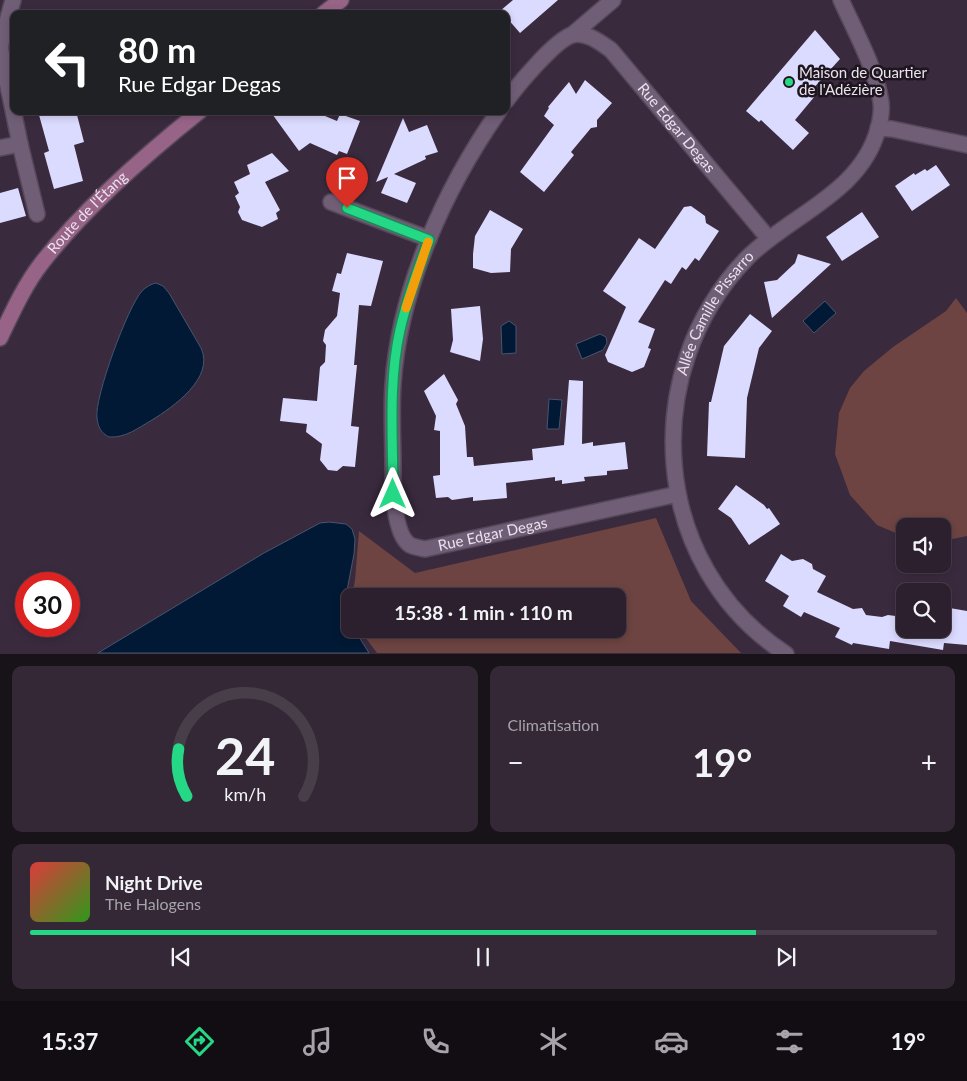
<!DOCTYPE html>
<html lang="fr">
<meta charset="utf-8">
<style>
:root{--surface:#2c202e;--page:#342836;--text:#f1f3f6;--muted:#a6a3aa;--line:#483e4a;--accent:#24d886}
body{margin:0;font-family:Lato,sans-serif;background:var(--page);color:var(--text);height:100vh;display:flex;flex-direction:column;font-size:19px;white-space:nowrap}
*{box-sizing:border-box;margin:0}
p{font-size:16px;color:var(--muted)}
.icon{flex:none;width:28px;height:28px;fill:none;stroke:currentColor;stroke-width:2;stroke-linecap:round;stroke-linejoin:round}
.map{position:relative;height:654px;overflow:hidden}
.side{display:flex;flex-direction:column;gap:12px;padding:12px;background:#181219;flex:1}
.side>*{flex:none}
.hud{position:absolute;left:10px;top:10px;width:500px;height:105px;border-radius:10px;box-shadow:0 2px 8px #0003,0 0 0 1px var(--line);background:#202124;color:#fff;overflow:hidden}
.fabs{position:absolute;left:896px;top:518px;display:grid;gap:10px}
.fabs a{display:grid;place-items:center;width:55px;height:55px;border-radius:10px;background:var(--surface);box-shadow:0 2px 8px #0003,0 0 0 1px var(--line);font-size:25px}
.speed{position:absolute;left:15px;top:572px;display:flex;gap:10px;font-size:25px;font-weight:700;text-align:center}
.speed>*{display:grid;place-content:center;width:65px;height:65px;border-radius:50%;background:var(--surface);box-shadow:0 2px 8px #0003,0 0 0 1px var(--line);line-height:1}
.speed .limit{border:8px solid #d22;background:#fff;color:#111}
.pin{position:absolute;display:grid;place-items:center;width:42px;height:42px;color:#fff;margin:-51px -21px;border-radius:50% 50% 50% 0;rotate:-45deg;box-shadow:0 0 5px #0007}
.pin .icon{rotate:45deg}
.me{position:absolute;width:55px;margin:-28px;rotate:0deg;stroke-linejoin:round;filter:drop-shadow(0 0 4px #0008)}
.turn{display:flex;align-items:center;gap:18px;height:105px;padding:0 25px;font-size:22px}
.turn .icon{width:65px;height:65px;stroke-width:2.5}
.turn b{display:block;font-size:35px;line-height:42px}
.big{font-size:38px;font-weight:700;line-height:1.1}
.side .tile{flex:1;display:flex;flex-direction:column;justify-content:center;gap:8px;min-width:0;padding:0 18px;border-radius:10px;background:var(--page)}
.side .dial{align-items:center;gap:0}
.dial svg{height:130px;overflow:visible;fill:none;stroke:var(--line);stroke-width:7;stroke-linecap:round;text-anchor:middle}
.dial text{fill:var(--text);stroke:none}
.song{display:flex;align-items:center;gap:15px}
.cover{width:60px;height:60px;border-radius:8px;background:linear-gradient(135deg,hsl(0 70% 55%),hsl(110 70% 35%))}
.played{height:5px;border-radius:2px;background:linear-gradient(90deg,var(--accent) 80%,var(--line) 80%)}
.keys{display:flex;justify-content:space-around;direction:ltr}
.heat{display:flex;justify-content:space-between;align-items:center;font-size:28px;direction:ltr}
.side .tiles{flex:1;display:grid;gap:12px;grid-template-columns:1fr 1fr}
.tile:last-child{grid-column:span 2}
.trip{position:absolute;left:341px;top:588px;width:285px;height:50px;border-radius:10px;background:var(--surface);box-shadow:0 2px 8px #0003,0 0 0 1px var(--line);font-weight:700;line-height:50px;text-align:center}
.dock{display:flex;height:80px;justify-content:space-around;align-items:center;background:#120d12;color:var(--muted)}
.dock .icon{width:35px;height:35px}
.dock .current{color:var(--accent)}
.dock b{font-size:22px;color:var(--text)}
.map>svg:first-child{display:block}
.green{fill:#6d4441}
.water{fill:#021935;stroke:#48556d}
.building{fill:#dbdaff}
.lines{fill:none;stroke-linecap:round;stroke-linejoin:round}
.street-casing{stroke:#56485a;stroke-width:18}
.secondary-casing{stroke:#56485a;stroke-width:18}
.street{stroke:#705e76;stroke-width:15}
.secondary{stroke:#976488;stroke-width:15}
.route-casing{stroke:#178c57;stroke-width:12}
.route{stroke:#24d886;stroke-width:9}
.slow{stroke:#f59e0b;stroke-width:9}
.poi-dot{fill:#24d886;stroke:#1d161f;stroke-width:2}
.labels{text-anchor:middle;stroke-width:5;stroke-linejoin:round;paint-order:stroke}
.poi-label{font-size:15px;fill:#ece1ef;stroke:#1d161f;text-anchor:start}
.street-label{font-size:15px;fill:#ece1ef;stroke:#1d161f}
</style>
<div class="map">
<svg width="967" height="654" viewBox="0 0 967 654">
<rect width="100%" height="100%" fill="#3a2a3e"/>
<!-- green -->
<path class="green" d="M 956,298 L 967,313 L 967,536 L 943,541 L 942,526 L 905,526 L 905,537 L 877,525 L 850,495 L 835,454 L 839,413 L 850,388 L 864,371 L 893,347 L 946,311 Z
M 656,518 L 691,601 L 741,653 L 377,653 L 359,629 L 618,629 L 618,596 L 352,596 L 355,580 L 359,531 L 415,573 Z"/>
<!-- water -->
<path class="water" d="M 156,283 L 163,286 L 169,293 L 201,348 C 215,378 173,407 152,420 C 138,428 126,438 109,437 C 101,433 98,427 97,418 C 94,398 128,306 142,291 C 146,287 151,284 156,283 Z
M 825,301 L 836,313 L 814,333 L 803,321 Z
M 509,321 L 516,326 L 516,353 L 502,354 L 501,326 Z
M 600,334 L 606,337 L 607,343 L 603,350 L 582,359 L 576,344 Z
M 549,399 L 562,400 L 559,429 L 547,429 Z
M 329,522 L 346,524 L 352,529 L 355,539 L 354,554 L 343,611 L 350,623 L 350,629 L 354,629 L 369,653 L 98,653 L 264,553 L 320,523 Z"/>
<!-- building -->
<path class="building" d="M 513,0 L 558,0 L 520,33 L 506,17 L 506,14 L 503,14 L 500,11 Z
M 815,30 L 840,59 L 810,92 L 815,96 L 795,120 L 809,133 L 793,150 L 761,120 L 759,122 L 746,111 Z
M 585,80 L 612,103 L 597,120 L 597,127 L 591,128 L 571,152 L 574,155 L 544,192 L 520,172 L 554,125 L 544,116 L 549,108 L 548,107 L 569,82 L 576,94 Z
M 42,111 L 76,111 L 84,142 L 74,145 L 83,181 L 54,189 L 44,153 L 49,151 L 39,115 L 43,114 Z
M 270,111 L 313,111 L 337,121 L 340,114 L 360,121 L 347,154 L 339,151 L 337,155 L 310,143 L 299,151 Z
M 403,118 L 409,132 L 427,125 L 438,152 L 425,156 L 426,159 L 394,174 L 416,183 L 407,203 L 381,193 L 388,177 L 376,182 Z
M 272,153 L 289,171 L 265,182 L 280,210 L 276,213 L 278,219 L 262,227 L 242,220 L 238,212 L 240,207 L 235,196 L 239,193 L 234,182 L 250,174 L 247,165 Z
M 936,165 L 950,185 L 912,211 L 895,186 L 914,173 L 915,175 L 925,169 L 927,171 Z
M 18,188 L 26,216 L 0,223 L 0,193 Z
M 691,206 L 705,216 L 706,223 L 719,231 L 699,261 L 695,258 L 686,270 L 682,267 L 671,284 L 665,280 L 638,322 L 655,329 L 648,348 L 651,349 L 644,367 L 632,372 L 608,362 L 605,355 L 626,307 L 603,291 L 639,238 L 655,249 L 684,207 Z
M 490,210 L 523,229 L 511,249 L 510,272 L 491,273 L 473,268 L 473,254 L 475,236 Z
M 862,212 L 879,237 L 842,261 L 826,237 Z
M 347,253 L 383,261 L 371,306 L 359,305 L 354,365 L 357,365 L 351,426 L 359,427 L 355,467 L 343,466 L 337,471 L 328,470 L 320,460 L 322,444 L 306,432 L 307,424 L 280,421 L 283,398 L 317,401 L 320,367 L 325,362 L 326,345 L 323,341 L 325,330 L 337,316 L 340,293 L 332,291 L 337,273 L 341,274 Z
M 798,254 L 831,264 L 772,318 L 764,282 L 777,280 L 795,263 Z
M 480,306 L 483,339 L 480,361 L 450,352 L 453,340 L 451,309 Z
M 750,314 L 772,331 L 759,348 L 747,398 L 745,458 L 707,456 L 709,402 L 711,402 L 724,346 Z
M 444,374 L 458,400 L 456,404 L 465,426 L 467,457 L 473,457 L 474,466 L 533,460 L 532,449 L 564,445 L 569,380 L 583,381 L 582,444 L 593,442 L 593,446 L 625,442 L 628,469 L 607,471 L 607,475 L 584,477 L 585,481 L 562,484 L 562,480 L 555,481 L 555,477 L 506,483 L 507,498 L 473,501 L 473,497 L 452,500 L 448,497 L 436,498 L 433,476 L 440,475 L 440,431 L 434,430 L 436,416 L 424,391 Z
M 736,485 L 764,505 L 767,509 L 769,508 L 780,524 L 749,545 L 731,518 L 718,509 Z
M 781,554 L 792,561 L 803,559 L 812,564 L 813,569 L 826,576 L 817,592 L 853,609 L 862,608 L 866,615 L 882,617 L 888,615 L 903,617 L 901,629 L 942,629 L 944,607 L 967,611 L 967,645 L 944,643 L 943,650 L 890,641 L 889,649 L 853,643 L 852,645 L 835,637 L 840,628 L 804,612 L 801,617 L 783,606 L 789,596 L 765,581 Z"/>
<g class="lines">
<defs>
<g id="street">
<path d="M 13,0 L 0,47 L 20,144 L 37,214"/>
<path d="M 573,34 L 613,0"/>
<path id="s1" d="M 506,101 C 517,86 555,40 572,35 C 586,31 601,43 611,50 L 769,239"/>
<path id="s2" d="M 499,111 C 445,188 399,289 393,385 C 391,411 393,438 393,465 C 393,483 393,534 410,545 C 414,547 420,548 425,549 L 678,494"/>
<path d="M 878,128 L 892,129 L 967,145"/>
<path d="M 0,148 L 20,144"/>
<path d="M 331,202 L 429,239"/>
<path id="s3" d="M 786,654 C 650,566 637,372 747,258 C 790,215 861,193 878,129 C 880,122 882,110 881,102 C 876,69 855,31 841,0"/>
</g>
<g id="secondary">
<path d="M 323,14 L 341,0"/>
<path id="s4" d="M 0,338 C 12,313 24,286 41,264 C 84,208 145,155 200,111"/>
</g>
</defs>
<!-- street casing -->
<use href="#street" class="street-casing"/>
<!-- secondary casing -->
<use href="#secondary" class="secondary-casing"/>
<!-- street -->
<use href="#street" class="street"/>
<!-- secondary -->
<use href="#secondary" class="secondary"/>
</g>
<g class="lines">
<defs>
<path id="route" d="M 347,208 L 429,240 C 418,269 407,299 400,330 C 388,383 393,440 393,494"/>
</defs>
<!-- route casing -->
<use href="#route" class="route-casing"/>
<!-- route -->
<use href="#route" class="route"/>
<!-- slow -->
<path class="slow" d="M 406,308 L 428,242"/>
</g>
<!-- markers -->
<circle class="poi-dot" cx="789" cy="82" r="5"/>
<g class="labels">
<!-- poi labels -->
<g class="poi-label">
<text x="799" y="78">Maison de Quartier<tspan x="799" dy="17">de l'Adézière</tspan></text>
</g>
<!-- street labels -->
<g class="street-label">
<text dy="5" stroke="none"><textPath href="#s1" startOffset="239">Rue Edgar Degas</textPath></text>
<text dy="5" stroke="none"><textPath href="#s4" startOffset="154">Route de l'Étang</textPath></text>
<text dy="5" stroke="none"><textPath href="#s3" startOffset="389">Allée Camille Pissarro</textPath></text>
<text dy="5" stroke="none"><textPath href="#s2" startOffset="546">Rue Edgar Degas</textPath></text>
</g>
</g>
</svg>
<div class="fabs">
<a><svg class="icon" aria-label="sound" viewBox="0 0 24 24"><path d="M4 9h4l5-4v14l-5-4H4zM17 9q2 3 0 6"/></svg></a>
<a><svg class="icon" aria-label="search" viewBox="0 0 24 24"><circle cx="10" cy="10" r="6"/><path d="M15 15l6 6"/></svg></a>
</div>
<div class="speed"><div class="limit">30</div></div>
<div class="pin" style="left:347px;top:208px;background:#d93025"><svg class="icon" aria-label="arrive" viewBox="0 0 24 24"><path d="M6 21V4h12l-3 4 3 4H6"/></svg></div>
<svg class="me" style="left:393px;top:494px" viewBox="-20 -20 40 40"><path d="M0-17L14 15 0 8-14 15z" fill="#24d886" stroke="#fff" stroke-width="4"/></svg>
<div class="trip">15:38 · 1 min · 110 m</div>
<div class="hud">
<div class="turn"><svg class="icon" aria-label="left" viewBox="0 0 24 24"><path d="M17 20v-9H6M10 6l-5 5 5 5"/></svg><div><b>80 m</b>Rue Edgar Degas</div></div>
</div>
</div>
<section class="side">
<div class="tiles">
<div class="tile dial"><svg viewBox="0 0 100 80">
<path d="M14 69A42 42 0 1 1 86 69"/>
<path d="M14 69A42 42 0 0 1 9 40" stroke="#24d886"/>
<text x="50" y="56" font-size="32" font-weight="700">24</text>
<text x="50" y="72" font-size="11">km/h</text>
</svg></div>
<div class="tile"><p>Climatisation</p>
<div class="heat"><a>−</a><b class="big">19°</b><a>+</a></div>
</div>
<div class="tile">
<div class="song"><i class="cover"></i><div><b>Night Drive</b><p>The Halogens</p></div></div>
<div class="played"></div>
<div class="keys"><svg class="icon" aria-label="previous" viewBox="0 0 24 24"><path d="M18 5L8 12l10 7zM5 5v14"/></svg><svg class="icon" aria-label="pause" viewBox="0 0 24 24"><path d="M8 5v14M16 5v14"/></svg><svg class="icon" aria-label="next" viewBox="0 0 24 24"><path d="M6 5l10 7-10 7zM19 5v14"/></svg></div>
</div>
</div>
</section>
<nav class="dock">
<b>15:37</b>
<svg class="icon current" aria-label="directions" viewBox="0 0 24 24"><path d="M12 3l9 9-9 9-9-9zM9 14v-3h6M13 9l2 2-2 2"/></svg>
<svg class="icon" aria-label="music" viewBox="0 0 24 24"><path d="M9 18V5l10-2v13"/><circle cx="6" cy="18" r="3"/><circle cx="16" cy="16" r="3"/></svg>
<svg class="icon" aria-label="phone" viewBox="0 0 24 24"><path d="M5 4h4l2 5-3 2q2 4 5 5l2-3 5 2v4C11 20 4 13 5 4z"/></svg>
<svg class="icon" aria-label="climate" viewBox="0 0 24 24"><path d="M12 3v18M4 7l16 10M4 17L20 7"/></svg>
<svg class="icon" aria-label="car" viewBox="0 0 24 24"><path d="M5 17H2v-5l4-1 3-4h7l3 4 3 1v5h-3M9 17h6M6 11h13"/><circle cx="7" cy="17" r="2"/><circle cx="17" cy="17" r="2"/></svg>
<svg class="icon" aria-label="filters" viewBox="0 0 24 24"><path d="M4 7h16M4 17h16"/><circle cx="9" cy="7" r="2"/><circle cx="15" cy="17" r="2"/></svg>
<b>19°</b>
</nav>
